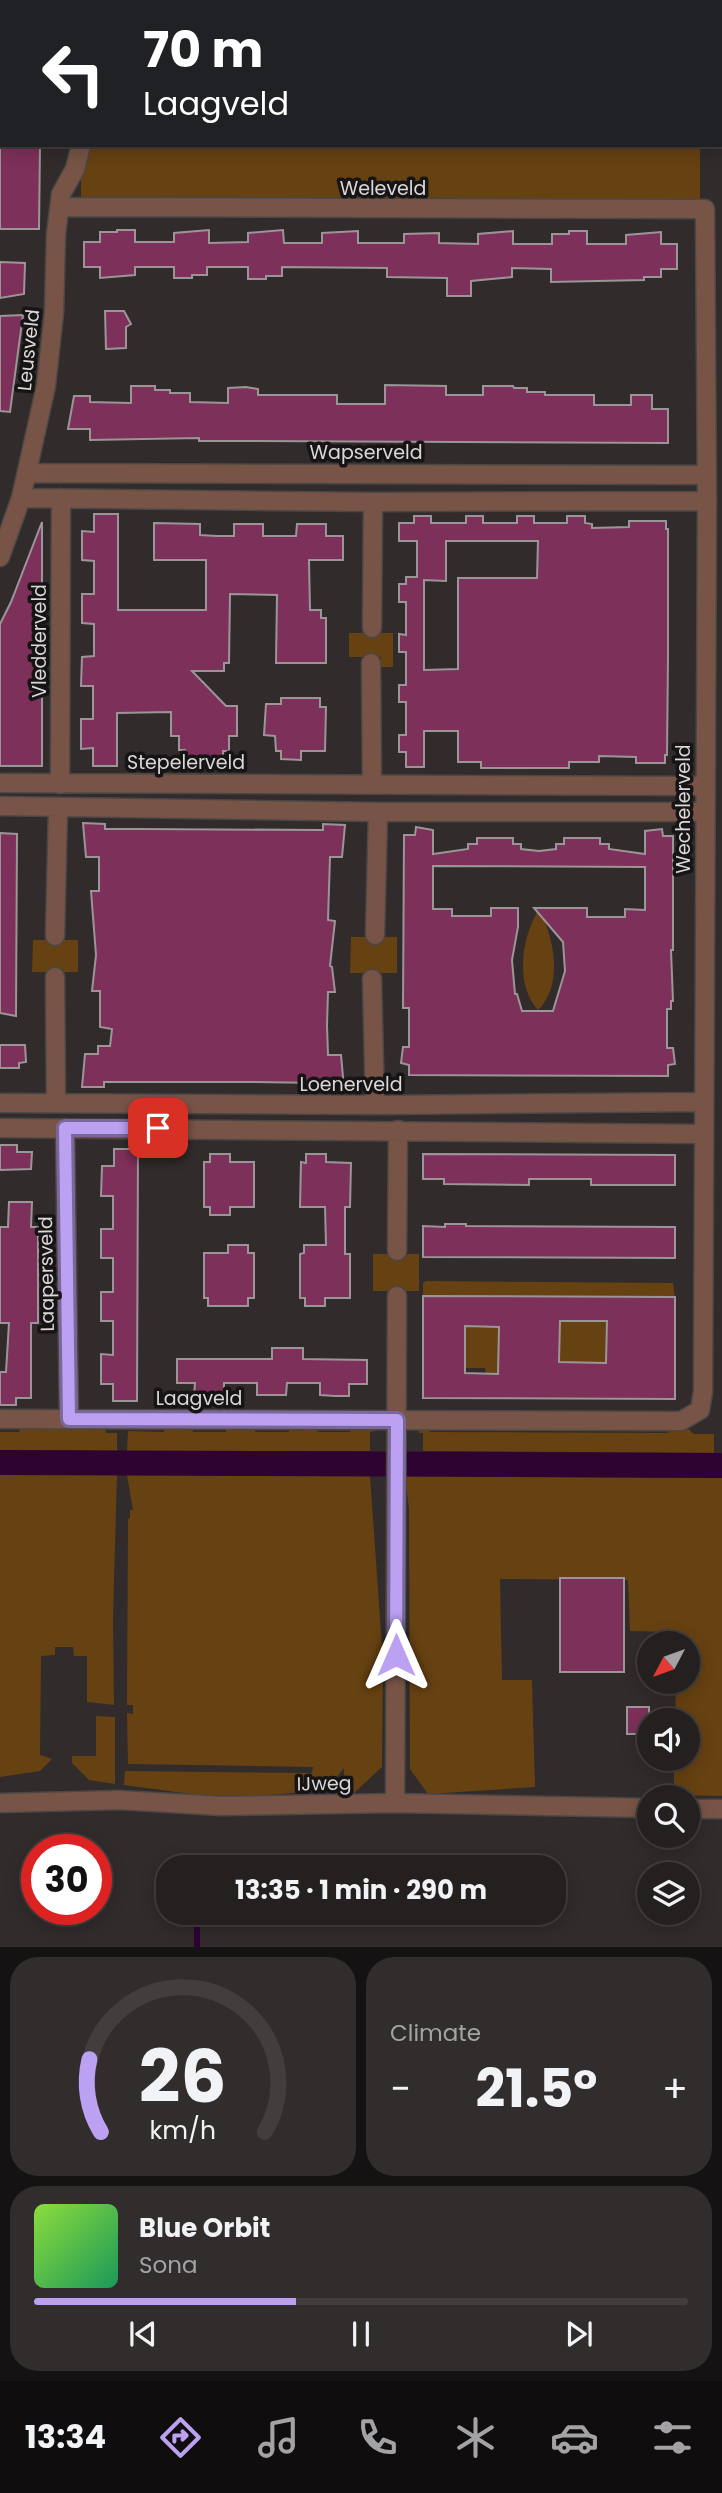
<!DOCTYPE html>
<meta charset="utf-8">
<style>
:root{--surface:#252020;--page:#312d2d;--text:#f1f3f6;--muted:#a3a3a5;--line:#423e3e;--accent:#bca0f2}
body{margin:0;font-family:Poppins,sans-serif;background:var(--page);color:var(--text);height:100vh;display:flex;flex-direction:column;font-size:26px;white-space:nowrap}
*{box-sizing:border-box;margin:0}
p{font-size:23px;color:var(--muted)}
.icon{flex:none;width:38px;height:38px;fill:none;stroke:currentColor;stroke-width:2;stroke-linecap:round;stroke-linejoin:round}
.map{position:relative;height:1947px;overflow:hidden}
.sheet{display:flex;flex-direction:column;gap:10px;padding:10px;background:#141212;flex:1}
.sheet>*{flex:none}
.top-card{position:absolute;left:0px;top:0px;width:723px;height:147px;box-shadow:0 4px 18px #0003,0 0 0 2px var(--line);background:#202124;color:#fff;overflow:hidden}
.needle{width:46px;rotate:229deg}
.buttons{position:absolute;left:637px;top:1631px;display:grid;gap:14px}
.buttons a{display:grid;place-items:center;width:63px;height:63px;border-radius:50%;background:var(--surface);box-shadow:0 4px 18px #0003,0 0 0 2px var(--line);font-size:35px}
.speed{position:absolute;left:21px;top:1834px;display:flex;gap:14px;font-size:35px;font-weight:700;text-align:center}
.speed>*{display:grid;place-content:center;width:91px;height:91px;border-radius:50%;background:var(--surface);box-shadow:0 4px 18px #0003,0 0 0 2px var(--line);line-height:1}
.speed .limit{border:10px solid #d22;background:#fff;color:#111}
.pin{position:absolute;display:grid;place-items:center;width:60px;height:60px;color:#fff;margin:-30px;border-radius:14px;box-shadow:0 4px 10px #0006}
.me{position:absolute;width:77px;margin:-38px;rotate:0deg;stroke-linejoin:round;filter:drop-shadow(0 0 5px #0008)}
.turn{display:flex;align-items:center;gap:24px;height:147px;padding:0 28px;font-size:32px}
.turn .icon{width:91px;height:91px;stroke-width:2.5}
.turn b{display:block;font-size:49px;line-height:60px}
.big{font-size:52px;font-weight:700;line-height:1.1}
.sheet .widget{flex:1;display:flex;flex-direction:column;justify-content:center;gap:10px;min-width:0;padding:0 24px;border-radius:28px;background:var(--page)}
.sheet .dial{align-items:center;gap:0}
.dial svg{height:182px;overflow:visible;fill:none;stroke:var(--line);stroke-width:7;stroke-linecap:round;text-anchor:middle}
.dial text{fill:var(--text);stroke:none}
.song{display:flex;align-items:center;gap:21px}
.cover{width:84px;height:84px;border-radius:10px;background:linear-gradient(135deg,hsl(90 70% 55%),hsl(150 70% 35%))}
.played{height:7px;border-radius:4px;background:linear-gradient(90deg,var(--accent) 40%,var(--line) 40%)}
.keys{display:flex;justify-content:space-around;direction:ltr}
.heat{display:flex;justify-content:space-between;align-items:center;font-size:38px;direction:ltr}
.sheet .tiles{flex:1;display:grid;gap:10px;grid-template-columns:1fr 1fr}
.widget:last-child{grid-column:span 2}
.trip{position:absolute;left:156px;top:1855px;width:410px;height:70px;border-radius:28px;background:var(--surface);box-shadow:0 4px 18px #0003,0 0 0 2px var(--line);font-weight:700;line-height:70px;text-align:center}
.tabs{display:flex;height:112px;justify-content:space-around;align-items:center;background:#0f0d0d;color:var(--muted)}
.tabs .icon{width:49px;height:49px}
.tabs .current{color:var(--accent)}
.tabs b{font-size:32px;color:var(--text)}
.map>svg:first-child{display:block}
.green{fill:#664112}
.water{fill:#2e0332}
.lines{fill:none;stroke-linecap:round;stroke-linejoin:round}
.stream{stroke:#2e0332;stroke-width:6}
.building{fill:#7d3059;stroke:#9b9598;stroke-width:2;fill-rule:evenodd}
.minor-casing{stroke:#4c4747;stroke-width:21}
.minor{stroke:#775446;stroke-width:18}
.route-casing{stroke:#7a689d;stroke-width:18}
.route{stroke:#bca0f2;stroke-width:12}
.labels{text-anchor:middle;stroke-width:7;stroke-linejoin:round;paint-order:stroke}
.street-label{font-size:19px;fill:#dcd8d8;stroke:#171415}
</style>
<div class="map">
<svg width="722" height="1947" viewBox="0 0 722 1947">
<rect width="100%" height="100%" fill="#312b2b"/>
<!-- green -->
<path class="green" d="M 91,145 L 700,145 L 700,205 L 81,201 L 81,174 L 88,159 Z
M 349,633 L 393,633 L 393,667 L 381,667 L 381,657 L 349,657 Z
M 539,909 C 554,936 564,985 538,1010 C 514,984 522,936 539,909 Z
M 351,937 L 397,937 L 397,973 L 350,973 Z
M 33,940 L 78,940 L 78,972 L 32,972 Z
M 373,1254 L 419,1254 L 419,1291 L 373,1291 Z
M 426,1281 L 673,1283 L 675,1297 L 423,1296 L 423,1283 Z
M 550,1321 L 612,1321 L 675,1369 L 486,1374 L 485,1368 L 466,1368 L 465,1374 L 445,1368 L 423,1368 L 423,1326 L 486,1327 Z
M 105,1426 L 106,1433 L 117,1433 L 117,1451 L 0,1450 L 0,1432 L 19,1432 L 20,1427 Z
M 164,1426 L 192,1426 L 193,1432 L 226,1432 L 226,1426 L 255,1426 L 255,1432 L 289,1432 L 289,1426 L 317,1427 L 318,1432 L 350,1432 L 351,1427 L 375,1428 L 375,1431 L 370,1432 L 370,1451 L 127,1451 L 128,1431 L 164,1432 Z
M 429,1427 L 430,1432 L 668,1433 L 669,1427 L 687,1428 L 694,1434 L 714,1434 L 714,1453 L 423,1451 L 423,1433 L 419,1433 L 419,1428 Z
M 0,1475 L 117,1475 L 113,1617 L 114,1705 L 87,1702 L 87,1656 L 74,1656 L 73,1647 L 55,1647 L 55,1655 L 41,1656 L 40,1755 L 52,1759 L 40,1771 L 0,1777 Z
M 127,1475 L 370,1476 L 383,1661 L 382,1767 L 354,1793 L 344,1793 L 344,1768 L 336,1778 L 337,1789 L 228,1799 L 124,1785 L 125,1771 L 312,1773 L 313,1767 L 128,1764 L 127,1713 L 133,1714 L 133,1705 L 127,1705 L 128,1519 L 130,1518 L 130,1510 L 133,1510 Z
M 405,1476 L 722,1478 L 722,1796 L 674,1795 L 674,1759 L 688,1759 L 688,1720 L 675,1720 L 676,1682 L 688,1682 L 688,1643 L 677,1643 L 677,1632 L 630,1631 L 628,1580 L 500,1579 L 502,1680 L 532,1680 L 535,1787 L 428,1794 L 410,1769 L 409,1509 Z
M 96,1716 L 115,1717 L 115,1784 L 89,1780 L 72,1763 L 72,1756 L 96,1756 Z"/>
<!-- water -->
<path class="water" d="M 0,1450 L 722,1453 L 722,1478 L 0,1475 Z"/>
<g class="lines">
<!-- stream -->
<path class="stream" d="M 197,1947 L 197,1913"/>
</g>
<!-- building -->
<path class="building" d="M 0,145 L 40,145 L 39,229 L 0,229 Z
M 117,230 L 135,230 L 135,242 L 174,242 L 174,233 L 209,230 L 209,243 L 248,242 L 248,233 L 283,230 L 284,243 L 322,243 L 322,233 L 358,231 L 358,243 L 404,243 L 404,234 L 439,233 L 439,243 L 478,244 L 478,234 L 513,231 L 513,244 L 552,244 L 552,234 L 569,234 L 569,231 L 587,231 L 587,244 L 626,244 L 626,235 L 661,232 L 661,244 L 677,244 L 677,269 L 661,269 L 661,277 L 644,277 L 644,280 L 551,282 L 551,269 L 512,268 L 512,277 L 471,281 L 471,296 L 447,296 L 447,278 L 387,277 L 387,268 L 282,267 L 282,276 L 266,276 L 266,279 L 248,279 L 248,267 L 207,267 L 207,275 L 192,275 L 192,278 L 174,278 L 174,267 L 135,267 L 135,275 L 100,278 L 100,267 L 84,267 L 84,242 L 100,242 L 100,232 L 117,232 Z
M 0,262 L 25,263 L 24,294 L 0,298 Z
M 105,311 L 124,311 L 131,324 L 126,327 L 126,348 L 106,349 Z
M 23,315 L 10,412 L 0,411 L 0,316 Z
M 385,385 L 446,386 L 446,395 L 483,395 L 483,386 L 513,386 L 514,388 L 527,388 L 527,392 L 545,392 L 545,395 L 594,395 L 594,405 L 631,405 L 631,395 L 652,395 L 652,409 L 668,409 L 668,443 L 233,441 L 199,441 L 199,438 L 90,440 L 90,429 L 68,429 L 74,396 L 90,396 L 90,402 L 131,403 L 131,386 L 155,386 L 155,390 L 170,390 L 170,393 L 190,393 L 190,402 L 228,403 L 228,388 L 246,387 L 258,389 L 258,395 L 337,395 L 337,404 L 385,404 Z
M 94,514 L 118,514 L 118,610 L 206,610 L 206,560 L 154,560 L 154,523 L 200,524 L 200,535 L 217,536 L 234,536 L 234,524 L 263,524 L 263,536 L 296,536 L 297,524 L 326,524 L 326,536 L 343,536 L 343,560 L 309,560 L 310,610 L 321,610 L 321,618 L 326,618 L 326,663 L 276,663 L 277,595 L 230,594 L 229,663 L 224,663 L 224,671 L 192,671 L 226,706 L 237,706 L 237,736 L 229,736 L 229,751 L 223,751 L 223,759 L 185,759 L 185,750 L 179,750 L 179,736 L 171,736 L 171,712 L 117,713 L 117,766 L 93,766 L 93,748 L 81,749 L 81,719 L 93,719 L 93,686 L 81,686 L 82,657 L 94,656 L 94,624 L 82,623 L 82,594 L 94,594 L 94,561 L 82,560 L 82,531 L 94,532 Z
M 414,516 L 431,516 L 431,523 L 466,523 L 466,516 L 483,516 L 483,523 L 517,523 L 517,516 L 534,516 L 534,523 L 567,523 L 567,516 L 585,516 L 585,523 L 592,524 L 592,528 L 629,527 L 629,521 L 666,521 L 666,529 L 668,529 L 668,657 L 667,755 L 665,755 L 665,763 L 636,763 L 636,757 L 599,756 L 599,762 L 569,762 L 569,768 L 481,768 L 481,762 L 458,762 L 458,731 L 424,731 L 424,767 L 406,767 L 406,752 L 399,752 L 399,735 L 406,735 L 406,702 L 399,702 L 399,685 L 406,685 L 406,652 L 399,652 L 399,634 L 406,635 L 406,602 L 399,602 L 399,584 L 406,584 L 406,577 L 417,577 L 417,541 L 399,541 L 399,523 L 414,523 ZM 446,541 L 538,541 L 537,578 L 458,578 L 458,669 L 424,670 L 424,580 L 446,581 Z
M 42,522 L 42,766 L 0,766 L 0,624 L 11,602 Z
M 281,698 L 320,698 L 320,707 L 326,707 L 325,751 L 301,751 L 301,760 L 281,759 L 281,751 L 276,751 L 275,736 L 264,735 L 266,704 L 281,704 Z
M 83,823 L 105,824 L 105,829 L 139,829 L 323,830 L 323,824 L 345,825 L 342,857 L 330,857 L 328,920 L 335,921 L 330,966 L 332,967 L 335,992 L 328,992 L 327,1025 L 328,1055 L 341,1055 L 344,1088 L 322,1088 L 322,1083 L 254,1082 L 104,1082 L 104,1087 L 82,1087 L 85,1054 L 98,1054 L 98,1046 L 110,1046 L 112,1029 L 100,1027 L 100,991 L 92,991 L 96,955 L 91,891 L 99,891 L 99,857 L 86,857 Z
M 416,827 L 433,830 L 433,854 L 468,849 L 468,844 L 477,844 L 477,838 L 513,838 L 513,844 L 521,844 L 521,849 L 539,851 L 556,849 L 556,844 L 564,844 L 564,838 L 600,838 L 600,844 L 609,844 L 609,849 L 645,854 L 645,831 L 662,829 L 663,836 L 673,836 L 673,950 L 671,950 L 673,1001 L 671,1001 L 671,1009 L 667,1009 L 667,1048 L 673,1048 L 675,1064 L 668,1065 L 668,1076 L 409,1075 L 409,1065 L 401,1063 L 403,1047 L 409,1047 L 409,1008 L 403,1008 L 404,835 L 415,835 ZM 433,866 L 645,867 L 645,910 L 625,909 L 625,917 L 587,917 L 587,908 L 534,908 L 563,942 L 565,971 L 553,1011 L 522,1011 L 517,994 L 515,994 L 512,960 L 518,927 L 518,908 L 491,908 L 491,916 L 452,916 L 452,909 L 433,909 Z
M 0,833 L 17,834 L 16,1016 L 0,1013 Z
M 0,1045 L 25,1045 L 26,1062 L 19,1063 L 19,1068 L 0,1068 Z
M 0,1145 L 17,1145 L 17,1152 L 32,1152 L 31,1169 L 0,1170 Z
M 114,1149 L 138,1149 L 137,1401 L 113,1401 L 113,1384 L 101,1384 L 101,1354 L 113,1355 L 113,1321 L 101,1321 L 101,1292 L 113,1292 L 113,1258 L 101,1258 L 101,1229 L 113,1229 L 113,1196 L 101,1196 L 102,1166 L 114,1166 Z
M 210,1154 L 230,1154 L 230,1162 L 254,1162 L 254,1207 L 230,1207 L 230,1215 L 210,1215 L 210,1207 L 204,1207 L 204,1162 L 210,1162 Z
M 306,1154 L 326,1154 L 326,1162 L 351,1163 L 350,1207 L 345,1207 L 345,1254 L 350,1254 L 350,1298 L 325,1298 L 325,1306 L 305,1306 L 305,1298 L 300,1298 L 300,1254 L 304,1253 L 304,1245 L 326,1245 L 325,1207 L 300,1207 L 301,1162 L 306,1163 Z
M 423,1154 L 675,1155 L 675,1185 L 591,1185 L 591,1179 L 529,1179 L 529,1185 L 444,1184 L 444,1179 L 423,1179 Z
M 9,1202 L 32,1202 L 31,1227 L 38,1227 L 38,1323 L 31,1323 L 31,1398 L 16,1398 L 16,1405 L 0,1405 L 0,1372 L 6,1372 L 9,1323 L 0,1323 L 0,1227 L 8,1227 Z
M 445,1224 L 466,1224 L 466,1226 L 675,1227 L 675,1258 L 423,1257 L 423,1226 L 445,1227 Z
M 228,1245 L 248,1245 L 248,1253 L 254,1253 L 254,1298 L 248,1298 L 248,1306 L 208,1306 L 208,1298 L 204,1298 L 204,1253 L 228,1253 Z
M 423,1296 L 675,1297 L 675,1399 L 423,1398 ZM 560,1321 L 607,1321 L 606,1363 L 559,1362 ZM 465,1326 L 499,1327 L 498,1374 L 465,1373 Z
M 272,1348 L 303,1348 L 303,1359 L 367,1360 L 367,1384 L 349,1384 L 349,1396 L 335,1396 L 320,1395 L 320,1383 L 287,1383 L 286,1395 L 257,1395 L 257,1383 L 224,1383 L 224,1395 L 194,1395 L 195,1383 L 177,1383 L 177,1359 L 272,1359 Z
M 560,1578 L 624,1578 L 624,1672 L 560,1672 Z
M 627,1707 L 649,1707 L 649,1734 L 627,1734 Z"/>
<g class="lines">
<defs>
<path id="minor" d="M 58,0 L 58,2
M 707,2 L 707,0
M 27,473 L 706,475
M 21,498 L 373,502 L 707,501
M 0,557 L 21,498 L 46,386 L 54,313 L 56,234 L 61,194 L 75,169 L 81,145
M 372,628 L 373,502
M 371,663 L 372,785
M 0,783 L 704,786
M 60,784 L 61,498
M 0,806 L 378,812 L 704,812
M 375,935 L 378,812
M 55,936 L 58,807
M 55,977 L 56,1103
M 372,979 L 375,1105
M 0,1103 L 382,1105 L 702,1102
M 0,1128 L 703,1134
M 65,1128 L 69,1419
M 397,1251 L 398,1130
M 0,1419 L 681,1421 L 700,1410 L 703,1392 L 707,501 L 705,209 L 61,207
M 0,1803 L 119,1800 L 221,1806 L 395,1803 L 649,1808
M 395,1803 L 397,1296
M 688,1809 L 722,1809"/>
</defs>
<!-- minor casing -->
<use href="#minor" class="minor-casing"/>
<!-- minor -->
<use href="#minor" class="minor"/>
</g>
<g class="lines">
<defs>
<path id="route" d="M 158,1128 L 65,1128 L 69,1419 L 397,1420 L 396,1655"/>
</defs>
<!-- route casing -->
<use href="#route" class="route-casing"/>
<!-- route -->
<use href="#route" class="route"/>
</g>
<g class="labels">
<!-- street labels -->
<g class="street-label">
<text x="383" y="195">Weleveld</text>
<text transform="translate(28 350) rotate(-84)" y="7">Leusveld</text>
<text x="366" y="459">Wapserveld</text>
<text transform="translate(39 641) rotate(-90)" y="7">Vledderveld</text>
<text x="186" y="769">Stepelerveld</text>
<text transform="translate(683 809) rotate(-90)" y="7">Wechelerveld</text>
<text x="351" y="1091">Loenerveld</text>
<text transform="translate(46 1274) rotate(-91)" y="7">Laapersveld</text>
<text x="199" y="1405">Laagveld</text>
<text transform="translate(324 1783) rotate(-1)" y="7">IJweg</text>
</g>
</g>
</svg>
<div class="buttons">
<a><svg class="needle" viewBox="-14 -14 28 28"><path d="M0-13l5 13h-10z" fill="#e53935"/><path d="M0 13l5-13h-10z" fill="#a3a3a5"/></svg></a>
<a><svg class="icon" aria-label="sound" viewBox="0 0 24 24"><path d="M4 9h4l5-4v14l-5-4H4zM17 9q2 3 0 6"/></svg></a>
<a><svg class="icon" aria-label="search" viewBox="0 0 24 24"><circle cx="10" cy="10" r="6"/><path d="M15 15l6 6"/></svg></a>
<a><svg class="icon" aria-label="layers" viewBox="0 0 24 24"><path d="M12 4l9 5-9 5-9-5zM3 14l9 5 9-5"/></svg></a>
</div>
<div class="speed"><div class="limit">30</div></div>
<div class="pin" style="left:158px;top:1128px;background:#d93025"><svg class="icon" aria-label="arrive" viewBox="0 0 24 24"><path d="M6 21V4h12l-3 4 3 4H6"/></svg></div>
<svg class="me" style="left:396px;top:1655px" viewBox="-20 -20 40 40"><path d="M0-17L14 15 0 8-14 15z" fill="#bca0f2" stroke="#fff" stroke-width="4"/></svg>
<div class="trip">13:35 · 1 min · 290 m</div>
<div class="top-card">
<div class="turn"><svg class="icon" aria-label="left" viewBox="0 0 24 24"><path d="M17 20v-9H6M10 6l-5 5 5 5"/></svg><div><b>70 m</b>Laagveld</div></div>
</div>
</div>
<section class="sheet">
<div class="tiles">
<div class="widget dial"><svg viewBox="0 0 100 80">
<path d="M14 69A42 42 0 1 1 86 69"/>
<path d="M14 69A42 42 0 0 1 9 37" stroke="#bca0f2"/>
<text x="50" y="56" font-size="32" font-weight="700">26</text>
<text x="50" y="72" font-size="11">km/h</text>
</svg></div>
<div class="widget"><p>Climate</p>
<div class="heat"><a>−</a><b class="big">21.5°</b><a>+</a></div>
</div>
<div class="widget">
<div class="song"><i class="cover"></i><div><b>Blue Orbit</b><p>Sona</p></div></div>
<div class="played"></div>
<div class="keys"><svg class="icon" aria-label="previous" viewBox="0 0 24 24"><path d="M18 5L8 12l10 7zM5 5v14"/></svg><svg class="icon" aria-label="pause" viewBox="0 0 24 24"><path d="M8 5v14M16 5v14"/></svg><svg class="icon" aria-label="next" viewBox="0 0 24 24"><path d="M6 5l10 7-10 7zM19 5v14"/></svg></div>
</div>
</div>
</section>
<nav class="tabs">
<b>13:34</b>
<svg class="icon current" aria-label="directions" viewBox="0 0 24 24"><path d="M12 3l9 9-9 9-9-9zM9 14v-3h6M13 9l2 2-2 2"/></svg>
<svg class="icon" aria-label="music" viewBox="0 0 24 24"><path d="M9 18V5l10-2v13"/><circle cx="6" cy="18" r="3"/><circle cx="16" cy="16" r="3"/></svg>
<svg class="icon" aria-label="phone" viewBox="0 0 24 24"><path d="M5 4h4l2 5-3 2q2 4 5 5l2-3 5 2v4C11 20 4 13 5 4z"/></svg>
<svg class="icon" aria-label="climate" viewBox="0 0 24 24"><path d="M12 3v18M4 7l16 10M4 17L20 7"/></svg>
<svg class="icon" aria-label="car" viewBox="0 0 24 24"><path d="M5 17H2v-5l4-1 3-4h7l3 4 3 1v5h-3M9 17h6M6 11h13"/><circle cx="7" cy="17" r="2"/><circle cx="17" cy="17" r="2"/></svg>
<svg class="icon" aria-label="filters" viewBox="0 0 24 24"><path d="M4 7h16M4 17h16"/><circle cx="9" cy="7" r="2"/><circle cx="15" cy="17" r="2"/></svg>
</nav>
